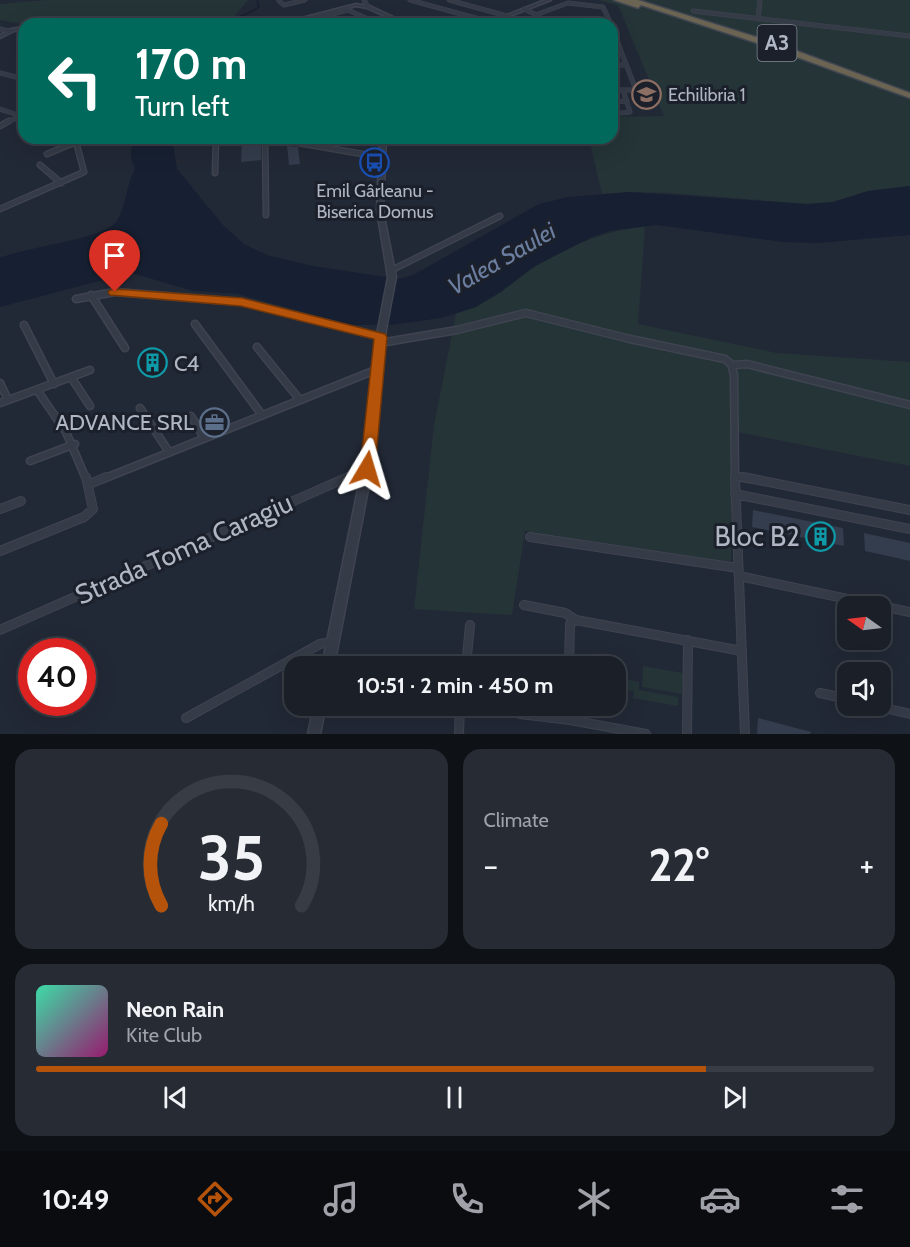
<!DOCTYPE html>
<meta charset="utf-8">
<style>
:root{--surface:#1a1f28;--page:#272c34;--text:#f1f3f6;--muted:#9fa2a8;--line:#383d45;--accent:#b45309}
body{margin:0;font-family:Cabin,sans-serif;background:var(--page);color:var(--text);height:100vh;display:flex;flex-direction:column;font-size:22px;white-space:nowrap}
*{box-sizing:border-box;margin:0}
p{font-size:20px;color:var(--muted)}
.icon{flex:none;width:33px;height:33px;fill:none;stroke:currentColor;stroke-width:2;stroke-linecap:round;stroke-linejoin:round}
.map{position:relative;height:734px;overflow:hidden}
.details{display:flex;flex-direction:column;gap:15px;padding:15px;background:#0e1116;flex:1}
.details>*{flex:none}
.hud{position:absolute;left:18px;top:18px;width:600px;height:126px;border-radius:18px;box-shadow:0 6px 24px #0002,0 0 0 2px var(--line);background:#00695c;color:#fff;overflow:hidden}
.needle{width:39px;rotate:284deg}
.tools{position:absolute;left:837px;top:596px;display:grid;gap:12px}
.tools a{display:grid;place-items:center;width:54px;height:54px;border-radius:12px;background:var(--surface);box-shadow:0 6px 24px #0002,0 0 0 2px var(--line);font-size:30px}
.speed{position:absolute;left:18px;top:638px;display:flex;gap:12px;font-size:30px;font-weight:700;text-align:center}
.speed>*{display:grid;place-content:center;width:78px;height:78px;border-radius:50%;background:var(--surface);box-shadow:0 6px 24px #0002,0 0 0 2px var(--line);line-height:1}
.speed .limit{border:9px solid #d22;background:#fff;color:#111}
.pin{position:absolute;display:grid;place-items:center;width:51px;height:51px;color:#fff;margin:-62px -26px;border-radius:50% 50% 50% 0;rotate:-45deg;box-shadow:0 0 6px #0007}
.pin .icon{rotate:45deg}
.me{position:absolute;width:66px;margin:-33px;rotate:7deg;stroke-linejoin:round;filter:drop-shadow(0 0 4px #0008)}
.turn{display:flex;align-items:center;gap:21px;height:126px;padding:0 18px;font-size:27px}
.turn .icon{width:78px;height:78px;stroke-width:2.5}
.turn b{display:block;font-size:42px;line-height:51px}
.big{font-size:45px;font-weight:800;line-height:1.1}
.details .card{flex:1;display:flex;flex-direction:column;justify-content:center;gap:9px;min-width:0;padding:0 21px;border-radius:18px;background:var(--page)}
.details .dial{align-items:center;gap:0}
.dial svg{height:156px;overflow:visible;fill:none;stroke:var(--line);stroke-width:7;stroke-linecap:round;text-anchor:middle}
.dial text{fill:var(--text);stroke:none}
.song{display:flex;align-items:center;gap:18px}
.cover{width:72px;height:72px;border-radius:9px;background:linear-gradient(135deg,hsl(160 70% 55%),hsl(320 70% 35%))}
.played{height:6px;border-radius:3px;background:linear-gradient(90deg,var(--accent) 80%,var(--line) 80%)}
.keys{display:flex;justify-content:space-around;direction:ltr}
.heat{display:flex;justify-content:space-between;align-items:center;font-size:33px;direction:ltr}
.details .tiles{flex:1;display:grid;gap:15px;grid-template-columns:1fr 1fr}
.card:last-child{grid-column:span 2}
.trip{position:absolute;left:284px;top:656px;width:342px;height:60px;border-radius:18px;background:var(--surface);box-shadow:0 6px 24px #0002,0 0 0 2px var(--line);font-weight:800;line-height:60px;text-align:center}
.tab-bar{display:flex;height:96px;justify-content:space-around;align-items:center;background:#0a0c10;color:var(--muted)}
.tab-bar .icon{width:42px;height:42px}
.tab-bar .active{color:var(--accent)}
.tab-bar b{font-size:27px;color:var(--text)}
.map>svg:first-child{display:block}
.green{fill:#243437}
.water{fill:#172032}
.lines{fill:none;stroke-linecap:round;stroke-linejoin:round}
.stream{stroke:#172032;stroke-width:1.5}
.building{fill:#343d4d}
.minor-far3-casing{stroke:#3f4450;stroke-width:5}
.minor-far2-casing{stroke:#3f4450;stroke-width:7}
.minor-far1-casing{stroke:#3f4450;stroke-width:9}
.minor-casing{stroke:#3f4450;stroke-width:10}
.tertiary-casing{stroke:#3f4450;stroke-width:3}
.motorway-casing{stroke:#404651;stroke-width:3}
.minor-far3{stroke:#353b47;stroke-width:4}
.minor-far2{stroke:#353b47;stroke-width:4.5}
.minor-far1{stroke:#353b47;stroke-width:6}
.minor{stroke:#353b47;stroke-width:8}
.tertiary{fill:#353b47;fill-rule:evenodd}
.motorway{fill:#6c6453;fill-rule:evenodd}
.route{fill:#b45309;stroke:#753606;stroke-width:1.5}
.labels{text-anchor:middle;stroke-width:6;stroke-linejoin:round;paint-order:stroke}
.far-poi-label{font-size:18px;fill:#b0b6c3;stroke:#1b202b;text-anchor:start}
.shield{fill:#1b202b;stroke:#838995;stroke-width:1.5}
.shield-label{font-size:21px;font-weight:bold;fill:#b0b6c3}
.poi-label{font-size:22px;fill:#b0b6c3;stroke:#1b202b;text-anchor:start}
.water-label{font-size:24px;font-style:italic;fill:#6b7ea0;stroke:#1b202b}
.near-poi-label{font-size:27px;fill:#b0b6c3;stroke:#1b202b;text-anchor:end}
.near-street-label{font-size:27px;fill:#b0b6c3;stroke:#1b202b}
</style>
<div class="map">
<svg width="910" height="734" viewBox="0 0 910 734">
<rect width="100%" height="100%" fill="#222936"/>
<!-- green -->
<path class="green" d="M 47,0 L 248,0 L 233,18 L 228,19 L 96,17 L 95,20 C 64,23 31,28 0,20 L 0,4 Z
M 599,0 L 910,0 L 910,186 L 868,191 L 833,202 L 807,204 L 670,193 L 630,192 L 602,194 L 589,138 L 612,138 L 612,117 L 664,116 L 618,5 Z
M 645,226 L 638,324 L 777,353 L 910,362 L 910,466 L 732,431 L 731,562 L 525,531 L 512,615 L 414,609 L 434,425 L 456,314 C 489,302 507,283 536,266 C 573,244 602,232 645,226 Z
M 643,666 L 683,673 L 682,694 L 642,687 Z
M 615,668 L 625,669 L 624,679 L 639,682 L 639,690 L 678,697 L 678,706 L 633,698 L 634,691 L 615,688 Z"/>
<!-- water -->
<path class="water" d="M 132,138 L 172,138 L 177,169 L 223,225 L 244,244 L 267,255 L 313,266 L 399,279 L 413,275 L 539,204 L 568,197 L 630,192 L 807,204 L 833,202 L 868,191 L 910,186 L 910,235 L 818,243 L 783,242 L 657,225 L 610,231 L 590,238 L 535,266 L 501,292 L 476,307 L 441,318 L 391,325 L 351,325 L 238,294 L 193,291 L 135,274 L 118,276 L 0,307 L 0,258 C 25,247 103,239 116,222 C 126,208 126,185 135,169 L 131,158 Z"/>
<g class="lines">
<!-- stream -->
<path class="stream" d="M 102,20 C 115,17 127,19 140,20 C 179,23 225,31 259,7 L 257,0"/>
</g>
<!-- building -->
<path class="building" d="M 242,138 L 261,138 L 261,160 L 241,162 Z
M 287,146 L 298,147 L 300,164 L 289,165 Z
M 152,349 L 166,372 L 152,377 L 139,354 Z
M 753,510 L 843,528 L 844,546 L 752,527 Z
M 864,533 L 910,543 L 910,561 L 865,551 Z
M 758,718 L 811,732 L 810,734 L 757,734 Z"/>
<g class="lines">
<defs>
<path id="minor-far3" d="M 364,0 L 368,7
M 410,0 L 490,22
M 449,0 L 507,16
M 279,1 L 284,5 L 305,0
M 524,9 L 539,16
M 693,11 L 910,36
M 538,14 L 568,3 L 603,7 L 611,24
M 758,19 L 760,0
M 540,22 L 610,22
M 294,24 L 348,10 L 379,24
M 327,24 L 338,24
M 612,28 L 636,90 L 612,90
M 0,29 L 10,31
M 612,65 L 626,65
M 0,73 L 24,79
M 612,102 L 627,101
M 0,109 L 21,116
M 612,114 L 630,112 L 623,90
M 6,123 L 24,114"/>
<path id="minor-far2" d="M 0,126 L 9,121
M 265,138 L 266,215
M 270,138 L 380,157
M 47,154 L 76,142
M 40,165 L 61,183
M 215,173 L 216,138
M 0,209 L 84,172 L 75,138
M 392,270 L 500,216"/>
<path id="minor-far1" d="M 91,295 L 125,348
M 76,299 L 115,292 L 242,302 L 381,337
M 195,324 L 262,415
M 24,325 L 54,384
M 380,343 L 457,330 L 526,313 L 630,339 L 725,359 L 731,364 L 734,375 L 735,479
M 257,347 L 300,400
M 733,365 L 747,364 L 910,405
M 71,377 L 90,406
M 0,383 L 8,400
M 37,390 L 66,432 L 86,479
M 0,403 L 90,370
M 140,408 L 169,452
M 191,416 L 204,438
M 30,461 L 75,444
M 735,476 L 750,479
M 103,479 L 378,369
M 344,479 L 367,469"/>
<path id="minor" d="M 735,477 L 745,734
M 743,477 L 910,510
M 90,484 L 106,477
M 735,494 L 910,529
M 0,509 L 21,501
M 530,537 L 738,568
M 0,551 L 84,517 L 93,509 L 86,477
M 739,576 L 910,612
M 524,605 L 565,613 L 576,620
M 0,630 L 348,477
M 328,666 L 341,666
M 466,666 L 470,625
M 569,666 L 570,624 L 576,620 L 742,651
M 820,693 L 848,699
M 420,705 L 429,711 L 460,712
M 569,705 L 570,720 L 646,734
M 871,705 L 910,714
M 520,714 L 570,720
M 186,718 L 320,644 L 332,642
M 459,734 L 460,705
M 687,734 L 688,640"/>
<path id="tertiary" d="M 545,0 L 551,0 L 490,24 L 484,24 Z
M 356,4 L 370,6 L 408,24 L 402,24 L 367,8 L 356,6 L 298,21 L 251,24 L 253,23 L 298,19 Z
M 95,21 L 122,23 L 124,24 L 61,24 L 63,23 Z
M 24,27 L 24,29 L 14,31 L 0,38 L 0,35 L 11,29 Z
M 380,138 L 386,138 L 383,211 L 396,277 L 386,329 L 372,469 L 334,666 L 322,666 L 362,469 L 378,329 L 388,277 L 377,211 Z
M 314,705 L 326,705 L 320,734 L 308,734 Z"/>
<path id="motorway" d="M 614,0 L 638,0 L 778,44 L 910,93 L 910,98 L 772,48 L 641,5 L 638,8 Z"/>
</defs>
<!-- minor-far3 casing -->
<use href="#minor-far3" class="minor-far3-casing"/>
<!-- minor-far2 casing -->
<use href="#minor-far2" class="minor-far2-casing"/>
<!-- minor-far1 casing -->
<use href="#minor-far1" class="minor-far1-casing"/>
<!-- minor casing -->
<use href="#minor" class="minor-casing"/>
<!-- tertiary casing -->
<use href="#tertiary" class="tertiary-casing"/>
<!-- motorway casing -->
<use href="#motorway" class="motorway-casing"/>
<!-- minor-far3 -->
<use href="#minor-far3" class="minor-far3"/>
<!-- minor-far2 -->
<use href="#minor-far2" class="minor-far2"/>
<!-- minor-far1 -->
<use href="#minor-far1" class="minor-far1"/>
<!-- minor -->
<use href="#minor" class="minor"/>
<!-- tertiary -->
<use href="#tertiary" class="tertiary"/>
<!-- motorway -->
<use href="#motorway" class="motorway"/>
</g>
<!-- route -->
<path class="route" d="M 115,289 L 242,298 L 385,334 L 387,337 L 375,469 L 373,473 L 362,473 L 360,469 L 374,339 L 241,306 L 110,295 L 108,292 L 110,290 Z"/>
<!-- icons -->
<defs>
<symbol id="school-ring" viewBox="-11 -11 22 22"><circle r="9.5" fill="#1b202b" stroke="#8d6e63" stroke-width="1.5"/><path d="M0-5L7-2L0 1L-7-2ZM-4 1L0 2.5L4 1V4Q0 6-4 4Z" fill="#8d6e63"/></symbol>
<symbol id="bus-ring" viewBox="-11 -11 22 22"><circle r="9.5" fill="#1b202b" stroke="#1a4fb4" stroke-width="1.5"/><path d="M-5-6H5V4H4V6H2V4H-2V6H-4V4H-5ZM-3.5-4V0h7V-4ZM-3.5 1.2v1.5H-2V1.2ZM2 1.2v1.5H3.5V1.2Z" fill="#1a4fb4"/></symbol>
<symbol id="building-ring" viewBox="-11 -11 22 22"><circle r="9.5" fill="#1b202b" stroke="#0f9aa8" stroke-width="1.5"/><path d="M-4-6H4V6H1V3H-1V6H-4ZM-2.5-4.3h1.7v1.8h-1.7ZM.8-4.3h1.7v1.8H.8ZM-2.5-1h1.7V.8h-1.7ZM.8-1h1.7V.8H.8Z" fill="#0f9aa8"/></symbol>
<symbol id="office-ring" viewBox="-11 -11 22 22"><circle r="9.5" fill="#1b202b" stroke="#5c6f8a" stroke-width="1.5"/><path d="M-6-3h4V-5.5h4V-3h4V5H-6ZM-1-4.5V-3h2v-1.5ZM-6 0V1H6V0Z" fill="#5c6f8a"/></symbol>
</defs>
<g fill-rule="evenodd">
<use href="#school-ring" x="630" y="78" width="33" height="33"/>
<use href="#bus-ring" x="358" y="146" width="33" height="33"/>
<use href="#building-ring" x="136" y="346" width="33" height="33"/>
<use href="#office-ring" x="198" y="406" width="33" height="33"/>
<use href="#building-ring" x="804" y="520" width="33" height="33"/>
</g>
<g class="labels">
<!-- far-poi labels -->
<g class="far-poi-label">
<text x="668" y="101">Echilibria 1</text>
<text x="375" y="197" text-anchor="middle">Emil Gârleanu -<tspan x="375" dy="21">Biserica Domus</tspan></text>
</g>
<!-- shield labels -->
<rect class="shield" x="757.5" y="25" width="39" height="36" rx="4.5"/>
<g class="shield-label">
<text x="777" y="50">A3</text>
</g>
<!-- poi labels -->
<g class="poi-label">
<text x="174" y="371">C4</text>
<text x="194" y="430" text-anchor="end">ADVANCE SRL</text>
</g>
<!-- water labels -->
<g class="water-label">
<text transform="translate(502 259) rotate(-30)" y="8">Valea Saulei</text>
</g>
<!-- near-poi labels -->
<g class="near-poi-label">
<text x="800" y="546">Bloc B2</text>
</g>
<!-- near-street labels -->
<g class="near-street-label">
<text transform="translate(184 549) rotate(-24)" y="9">Strada Toma Caragiu</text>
</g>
</g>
</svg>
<div class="tools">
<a><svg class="needle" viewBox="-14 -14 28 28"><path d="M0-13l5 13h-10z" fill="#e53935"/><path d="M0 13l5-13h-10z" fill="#9fa2a8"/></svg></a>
<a><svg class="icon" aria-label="sound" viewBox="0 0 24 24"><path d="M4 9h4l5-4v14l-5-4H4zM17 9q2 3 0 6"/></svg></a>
</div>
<div class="speed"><div class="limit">40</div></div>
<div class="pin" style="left:115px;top:292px;background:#d93025"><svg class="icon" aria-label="arrive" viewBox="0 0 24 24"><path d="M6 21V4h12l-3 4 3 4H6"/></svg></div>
<svg class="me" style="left:367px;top:469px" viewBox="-20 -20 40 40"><path d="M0-17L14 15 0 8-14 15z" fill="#b45309" stroke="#fff" stroke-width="4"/></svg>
<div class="trip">10:51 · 2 min · 450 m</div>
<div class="hud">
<div class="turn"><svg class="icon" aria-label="left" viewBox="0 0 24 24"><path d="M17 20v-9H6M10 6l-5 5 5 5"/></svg><div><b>170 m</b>Turn left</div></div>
</div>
</div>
<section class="details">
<div class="tiles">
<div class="card dial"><svg viewBox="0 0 100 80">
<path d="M14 69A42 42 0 1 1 86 69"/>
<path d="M14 69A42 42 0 0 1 14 27" stroke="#b45309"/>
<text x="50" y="56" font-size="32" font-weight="700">35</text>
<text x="50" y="72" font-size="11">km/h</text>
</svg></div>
<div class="card"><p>Climate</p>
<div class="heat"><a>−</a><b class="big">22°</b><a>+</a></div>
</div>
<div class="card">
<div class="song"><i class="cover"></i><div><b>Neon Rain</b><p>Kite Club</p></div></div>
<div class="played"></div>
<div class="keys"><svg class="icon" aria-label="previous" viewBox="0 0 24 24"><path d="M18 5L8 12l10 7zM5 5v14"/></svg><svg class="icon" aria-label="pause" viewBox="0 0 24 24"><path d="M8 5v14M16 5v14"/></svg><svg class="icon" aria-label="next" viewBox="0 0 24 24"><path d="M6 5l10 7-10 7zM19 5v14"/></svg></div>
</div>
</div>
</section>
<nav class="tab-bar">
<b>10:49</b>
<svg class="icon active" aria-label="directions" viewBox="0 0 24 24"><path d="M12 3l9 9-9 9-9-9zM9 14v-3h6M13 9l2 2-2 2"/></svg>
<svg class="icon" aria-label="music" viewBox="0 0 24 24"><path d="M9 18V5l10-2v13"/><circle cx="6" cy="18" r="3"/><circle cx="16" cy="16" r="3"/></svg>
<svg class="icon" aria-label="phone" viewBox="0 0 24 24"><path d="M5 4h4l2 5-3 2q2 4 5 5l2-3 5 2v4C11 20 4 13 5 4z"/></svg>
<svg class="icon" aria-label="climate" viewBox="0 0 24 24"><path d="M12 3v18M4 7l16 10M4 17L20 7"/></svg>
<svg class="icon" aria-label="car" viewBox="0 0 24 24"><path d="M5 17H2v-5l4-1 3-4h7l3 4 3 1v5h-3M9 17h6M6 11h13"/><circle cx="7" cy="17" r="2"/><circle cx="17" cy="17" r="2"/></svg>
<svg class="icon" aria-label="filters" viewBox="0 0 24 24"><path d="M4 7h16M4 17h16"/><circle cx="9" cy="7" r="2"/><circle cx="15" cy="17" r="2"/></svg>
</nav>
